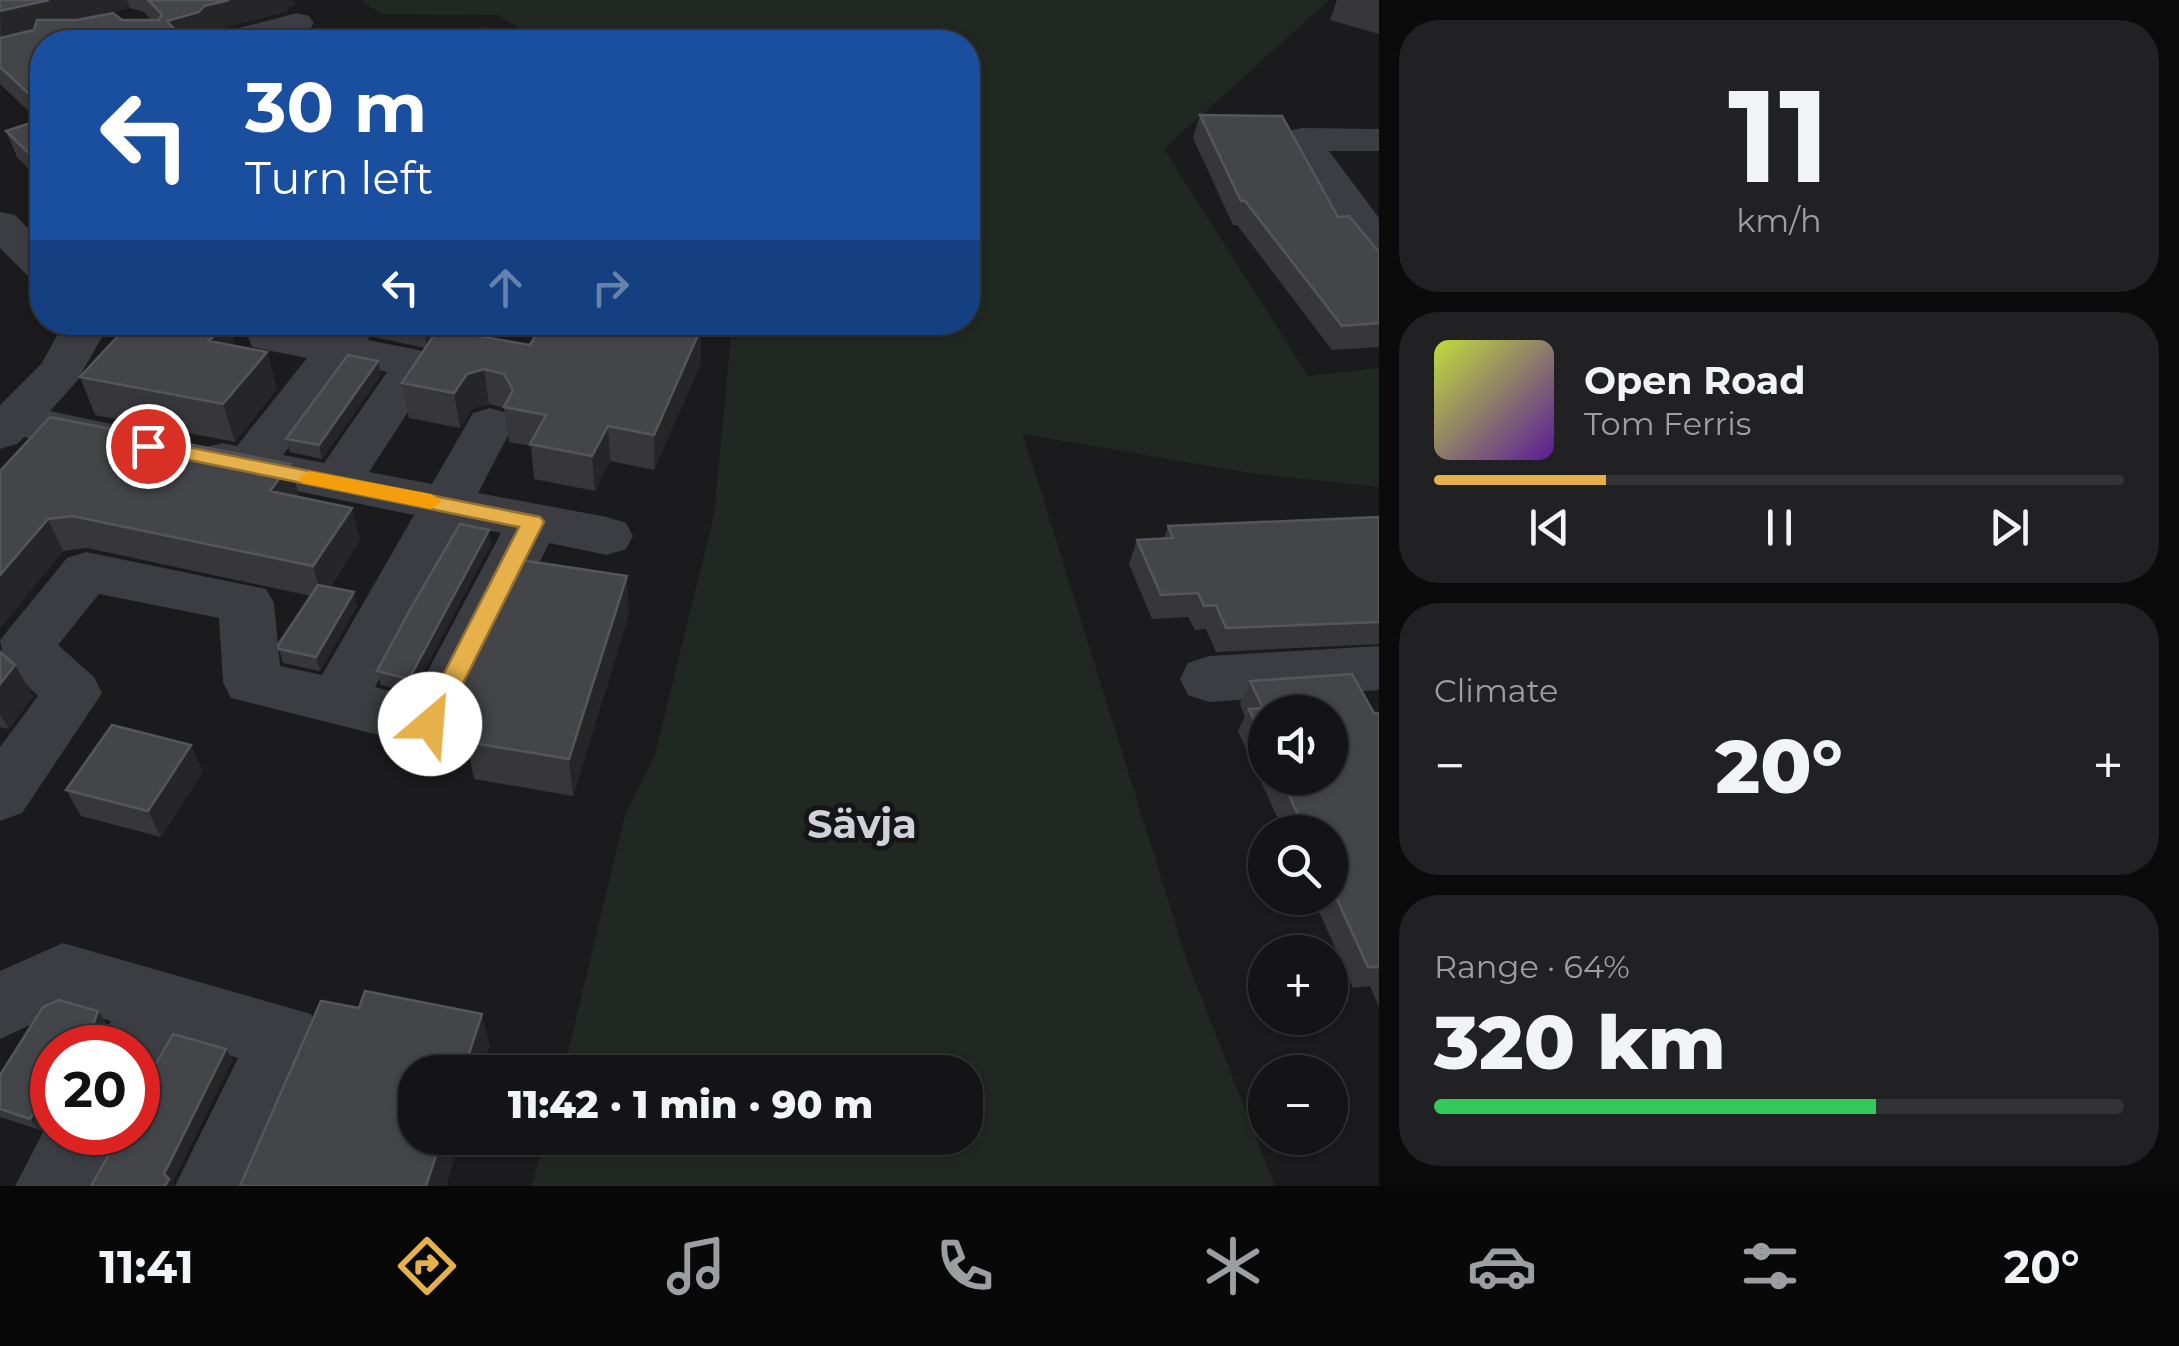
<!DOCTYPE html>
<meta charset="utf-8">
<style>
:root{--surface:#141416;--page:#212123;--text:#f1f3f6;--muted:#9d9ea1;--line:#333335;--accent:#e6b14a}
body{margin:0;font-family:Montserrat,sans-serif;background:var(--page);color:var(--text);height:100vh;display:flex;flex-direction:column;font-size:38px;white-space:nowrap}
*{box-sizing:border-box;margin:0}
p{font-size:32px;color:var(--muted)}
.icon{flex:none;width:55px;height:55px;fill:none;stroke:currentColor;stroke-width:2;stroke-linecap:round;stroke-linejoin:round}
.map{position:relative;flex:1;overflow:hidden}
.sheet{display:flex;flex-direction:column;gap:20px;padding:20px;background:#0b0b0c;width:800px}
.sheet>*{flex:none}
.guide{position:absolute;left:30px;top:30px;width:950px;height:305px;border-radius:40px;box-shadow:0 2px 8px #0004,0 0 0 2px var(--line);background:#1a4fa0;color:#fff;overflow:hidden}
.tools{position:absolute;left:1248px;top:695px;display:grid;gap:20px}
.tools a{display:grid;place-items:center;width:100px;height:100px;border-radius:50%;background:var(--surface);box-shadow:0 2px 8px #0004,0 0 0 2px var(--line);font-size:50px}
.speed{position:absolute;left:30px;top:1025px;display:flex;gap:20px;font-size:50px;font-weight:700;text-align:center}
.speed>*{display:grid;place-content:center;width:130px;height:130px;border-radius:50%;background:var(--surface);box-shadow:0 2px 8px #0004,0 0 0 2px var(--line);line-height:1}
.speed .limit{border:15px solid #d22;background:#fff;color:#111}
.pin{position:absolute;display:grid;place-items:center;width:85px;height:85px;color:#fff;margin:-42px;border:5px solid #fff;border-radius:50%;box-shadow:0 2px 10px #0007}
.me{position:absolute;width:110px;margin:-55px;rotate:27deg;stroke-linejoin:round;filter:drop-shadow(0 0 8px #0008)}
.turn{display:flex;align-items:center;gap:35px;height:210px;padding:0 50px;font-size:45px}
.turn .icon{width:130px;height:130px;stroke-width:2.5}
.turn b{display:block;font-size:70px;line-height:85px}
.lanes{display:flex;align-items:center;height:95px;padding:0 50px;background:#0003;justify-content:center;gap:50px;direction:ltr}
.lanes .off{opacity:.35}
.big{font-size:75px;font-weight:800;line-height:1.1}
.sheet .card{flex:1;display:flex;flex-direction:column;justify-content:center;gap:15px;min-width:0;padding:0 35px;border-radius:40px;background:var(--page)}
.sheet .dial{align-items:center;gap:0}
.dial b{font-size:130px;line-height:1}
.song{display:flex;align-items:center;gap:30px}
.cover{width:120px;height:120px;border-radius:15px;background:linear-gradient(135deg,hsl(70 70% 55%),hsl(270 70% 35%))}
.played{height:10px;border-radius:5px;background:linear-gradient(90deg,var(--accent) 25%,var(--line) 25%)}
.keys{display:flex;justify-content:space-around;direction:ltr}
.heat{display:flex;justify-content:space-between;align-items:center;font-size:55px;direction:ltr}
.charge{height:15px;border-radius:8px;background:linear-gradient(90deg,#34c759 64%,var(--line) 0)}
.trip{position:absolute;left:398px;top:1055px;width:585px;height:100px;border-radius:40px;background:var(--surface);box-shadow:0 2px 8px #0004,0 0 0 2px var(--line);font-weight:800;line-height:100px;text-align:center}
.tabs{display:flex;height:160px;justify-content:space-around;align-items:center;background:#080809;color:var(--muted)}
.tabs .icon{width:70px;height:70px}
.tabs .selected{color:var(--accent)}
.tabs b{font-size:45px;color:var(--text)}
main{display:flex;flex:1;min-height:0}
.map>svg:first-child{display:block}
.green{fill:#212822}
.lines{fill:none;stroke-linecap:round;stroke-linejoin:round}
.minor{fill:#3c3d42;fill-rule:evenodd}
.wall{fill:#37373b;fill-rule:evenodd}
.shaded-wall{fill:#262629}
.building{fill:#444549;stroke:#55565b;stroke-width:2.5}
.route{fill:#e6b14a;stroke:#967330;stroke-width:2.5}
.slow{fill:#f59e0b}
.labels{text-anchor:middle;stroke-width:10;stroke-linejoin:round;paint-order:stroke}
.district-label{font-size:40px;font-weight:bold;fill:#cfd2d8;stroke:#161618}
</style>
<main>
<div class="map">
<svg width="1379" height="1186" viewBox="0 0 1379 1186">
<rect width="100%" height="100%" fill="#1b1b1d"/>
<!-- green -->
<path class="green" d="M 360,0 L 1329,0 L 1164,149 L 1308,376 L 1379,368 L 1379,487 L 1250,473 L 1023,434 L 1187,961 L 1275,1186 L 531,1186 L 546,1138 L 965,1138 L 965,1072 L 563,1072 L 625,816 L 655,755 L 714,515 L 732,325 L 722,323 L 968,322 L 968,42 L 544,42 L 497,15 L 381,14 Z"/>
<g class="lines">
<!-- minor -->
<path class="minor" d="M 297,13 L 309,16 L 314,23 L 309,30 L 262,42 L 207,42 L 212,35 Z
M 1301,128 L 1379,129 L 1379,151 L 1329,151 L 1379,218 L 1379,260 L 1364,256 L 1282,139 L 1288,131 Z
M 0,212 L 15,215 L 42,243 L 42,279 L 27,275 L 0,248 Z
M 57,322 L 102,322 L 106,330 L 77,381 L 50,411 L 135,429 L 143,440 L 135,451 L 118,456 L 24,437 L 17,444 L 0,449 L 0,405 L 42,363 L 60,330 Z
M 243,322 L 288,322 L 288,327 L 326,333 L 335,322 L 377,322 L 368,340 L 433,353 L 440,363 L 369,472 L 432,484 L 473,413 L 490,408 L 507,413 L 514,424 L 478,493 L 607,517 L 626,523 L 633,536 L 626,549 L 607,555 L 549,543 L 451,741 L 430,748 L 231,698 L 223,682 L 219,618 L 99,594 L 58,645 L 94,677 L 102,693 L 22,813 L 0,821 L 0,747 L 38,696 L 4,663 L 0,640 L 67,558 L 86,552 L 266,589 L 274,603 L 280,666 L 322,675 L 414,515 L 204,472 L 197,460 L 204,448 L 222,443 L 237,446 L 307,358 L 252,347 ZM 349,365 L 387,372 L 324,463 L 283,455 ZM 461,525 L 501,533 L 414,697 L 375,687 Z
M 1379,646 L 1379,690 L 1209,702 L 1188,695 L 1180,679 L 1188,663 L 1209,656 Z
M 63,943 L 311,1014 L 322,1038 L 254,1186 L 175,1186 L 238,1058 L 178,1041 L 161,1072 L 138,1082 L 138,1048 L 99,1048 L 111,1021 L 67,1008 L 0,1039 L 0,971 Z
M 52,1115 L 52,1132 L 122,1132 L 96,1186 L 15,1186 Z"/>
</g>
<!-- wall -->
<path class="wall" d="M 0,0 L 294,0 L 295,5 L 287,7 L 288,11 L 211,31 L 205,38 L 42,42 L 42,183 L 17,157 L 6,131 L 38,120 L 0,84 ZM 130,8 L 144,12 L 151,20 L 81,20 Z
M 1337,0 L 1379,0 L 1379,34 L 1330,20 Z
M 1200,115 L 1338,217 L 1379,252 L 1379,347 L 1332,350 L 1237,225 L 1233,225 L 1193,138 Z
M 370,322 L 445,322 L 440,329 L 530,345 L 701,363 L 654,470 L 610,461 L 595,491 L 534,479 L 531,446 L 509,442 L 504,408 L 489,404 L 472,409 L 460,428 L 409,418 L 402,383 L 425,348 L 374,337 Z
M 234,342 L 231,345 L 267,352 L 277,389 L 235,442 L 95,415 L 80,377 Z
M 378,361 L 381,375 L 322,459 L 290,452 L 286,439 Z
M 290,464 L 299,497 L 360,540 L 330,587 L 357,606 L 320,671 L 283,663 L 279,649 L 311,596 L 87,548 L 63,551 L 0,628 L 0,471 Z
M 1379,517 L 1379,644 L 1216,652 L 1206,629 L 1195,630 L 1188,617 L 1152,619 L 1129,564 L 1137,540 L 1164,539 L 1168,526 Z
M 489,530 L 491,544 L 412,693 L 381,685 L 377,671 Z
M 629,614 L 573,796 L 474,779 L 470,759 L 446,755 L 438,718 Z
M 0,652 L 33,696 L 9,729 L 0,727 Z
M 1250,681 L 1374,713 L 1379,713 L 1379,1007 L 1370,986 L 1353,988 L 1313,898 L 1330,898 L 1330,832 L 1284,832 L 1238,731 L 1245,717 L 1240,704 ZM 1265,712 L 1330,778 L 1265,778 Z
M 203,771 L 161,837 L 81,816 L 66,790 Z
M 59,1000 L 98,1011 L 106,1023 L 100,1040 L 126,1040 L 131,1048 L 52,1048 L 52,1124 L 47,1118 L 40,1130 L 0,1117 L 0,1075 L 43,1007 Z"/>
<!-- shaded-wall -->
<path class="shaded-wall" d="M 48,0 L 127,0 L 130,8 L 1,38 L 0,11 Z
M 229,0 L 294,0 L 295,5 L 287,7 L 288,11 L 211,31 L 205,38 L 187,42 L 173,42 L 167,21 L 204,6 Z
M 207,322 L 228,322 L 234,342 L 226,352 L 221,379 L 203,327 Z
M 423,322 L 445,322 L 427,348 Z
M 701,328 L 701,363 L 654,470 L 654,435 Z
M 267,352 L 277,389 L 235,442 L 223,404 Z
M 378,361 L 381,375 L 322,459 L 319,445 Z
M 484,369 L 489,404 L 472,409 L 460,428 L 454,393 L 467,374 Z
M 608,426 L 610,461 L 595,491 L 592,456 Z
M 290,464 L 299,496 L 280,523 L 270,491 Z
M 352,508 L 360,540 L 322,598 L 313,566 Z
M 48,519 L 63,551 L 0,628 L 0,575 Z
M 489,530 L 491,544 L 412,693 L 409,679 Z
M 627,576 L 629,614 L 573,796 L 569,759 Z
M 354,592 L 357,606 L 320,671 L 316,657 Z
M 15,665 L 33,696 L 9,729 L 0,714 L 0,684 Z
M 191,745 L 203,771 L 161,837 L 148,811 Z
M 98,1011 L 106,1023 L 98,1048 L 88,1039 Z
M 482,1014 L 490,1046 L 481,1072 L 463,1072 Z
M 226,1049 L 233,1060 L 172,1184 L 174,1186 L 165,1186 L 164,1174 Z
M 42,1100 L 51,1111 L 40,1130 L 30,1119 Z
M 442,1138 L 461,1138 L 446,1186 L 426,1186 Z"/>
<!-- building -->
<path class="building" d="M 0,0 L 49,0 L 0,11 Z
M 148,0 L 229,0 L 204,6 L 199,12 L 167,21 L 186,42 L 42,42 L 42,106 L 0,67 L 0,38 L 34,30 L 37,20 L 77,20 L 113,13 L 122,20 L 159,20 L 162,14 Z
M 481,29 L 502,42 L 443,42 Z
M 1200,115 L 1282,116 L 1338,217 L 1349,216 L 1379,252 L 1379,323 L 1342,326 L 1245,201 L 1241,201 Z
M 42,119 L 42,166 L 6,131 Z
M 131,322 L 207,322 L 203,327 L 219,330 L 209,341 L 267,352 L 223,404 L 80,377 Z
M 543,322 L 668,322 L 701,328 L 654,435 L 608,426 L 592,456 L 530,444 L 546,415 L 504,407 L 513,390 L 504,374 L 484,369 L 467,374 L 454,393 L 402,383 L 438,329 L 530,345 Z
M 348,355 L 378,361 L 319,445 L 286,439 Z
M 50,417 L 290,464 L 270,491 L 352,508 L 313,566 L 72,516 L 48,519 L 0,575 L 0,471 Z
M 1379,517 L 1379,622 L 1226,628 L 1216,605 L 1204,606 L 1198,593 L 1161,595 L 1137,540 L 1173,538 L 1168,526 Z
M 460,524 L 489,530 L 409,679 L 377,671 L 412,606 Z
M 521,560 L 627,576 L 569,759 L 467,742 L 474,724 L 438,718 Z
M 318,585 L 354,592 L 316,657 L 279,649 L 278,645 Z
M 0,652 L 15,665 L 0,684 Z
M 1352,674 L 1374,713 L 1379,713 L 1379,967 L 1368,967 L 1330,884 L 1330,832 L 1306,832 L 1281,778 L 1330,778 L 1330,712 L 1265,712 L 1265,743 L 1249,709 L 1263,708 L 1250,681 Z
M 112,725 L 191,745 L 148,811 L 66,790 Z
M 365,991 L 482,1014 L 463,1072 L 415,1072 L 415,1138 L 442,1138 L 426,1186 L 240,1186 L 321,1001 L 359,1008 Z
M 59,1000 L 98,1011 L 88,1039 L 126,1040 L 127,1048 L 52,1048 L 52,1117 L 46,1117 L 46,1104 L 42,1100 L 30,1119 L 0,1109 L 0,1075 L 43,1007 Z
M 173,1034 L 226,1049 L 164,1174 L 169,1179 L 165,1186 L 91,1186 L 115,1144 L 107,1142 L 112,1132 L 138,1132 L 138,1071 L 157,1062 Z"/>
<!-- route -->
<path class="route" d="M 148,439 L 540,517 L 544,522 L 439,731 L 422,731 L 418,724 L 519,527 L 140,450 L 137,446 Z"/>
<!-- slow -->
<path class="slow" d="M 309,471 L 431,494 L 442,501 L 431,509 L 302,483 L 299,478 Z"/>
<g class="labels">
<!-- district labels -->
<g class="district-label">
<text x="862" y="838">Sävja</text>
</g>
</g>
</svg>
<div class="tools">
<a><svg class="icon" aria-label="sound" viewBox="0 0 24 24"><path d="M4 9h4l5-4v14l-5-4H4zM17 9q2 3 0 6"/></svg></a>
<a><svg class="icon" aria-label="search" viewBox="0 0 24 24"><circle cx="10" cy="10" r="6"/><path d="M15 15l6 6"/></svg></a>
<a>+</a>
<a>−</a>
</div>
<div class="speed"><div class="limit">20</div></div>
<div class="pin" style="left:148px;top:446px;background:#d93025"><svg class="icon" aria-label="arrive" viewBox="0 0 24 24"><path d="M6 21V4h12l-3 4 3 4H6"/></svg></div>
<svg class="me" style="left:430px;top:724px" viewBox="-20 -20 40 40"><circle r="19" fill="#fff"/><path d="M0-13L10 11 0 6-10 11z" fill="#e6b14a"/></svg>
<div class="trip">11:42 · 1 min · 90 m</div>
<div class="guide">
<div class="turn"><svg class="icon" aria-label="left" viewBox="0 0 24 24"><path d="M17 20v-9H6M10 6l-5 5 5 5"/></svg><div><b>30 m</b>Turn left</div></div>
<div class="lanes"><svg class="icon" aria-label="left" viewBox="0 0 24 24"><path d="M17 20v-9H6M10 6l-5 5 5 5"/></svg><svg class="icon off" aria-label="ahead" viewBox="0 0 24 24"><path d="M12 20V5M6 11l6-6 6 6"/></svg><svg class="icon off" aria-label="right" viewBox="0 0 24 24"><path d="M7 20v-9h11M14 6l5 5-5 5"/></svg></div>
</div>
</div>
<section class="sheet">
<div class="card dial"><b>11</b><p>km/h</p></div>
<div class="card">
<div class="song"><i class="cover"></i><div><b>Open Road</b><p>Tom Ferris</p></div></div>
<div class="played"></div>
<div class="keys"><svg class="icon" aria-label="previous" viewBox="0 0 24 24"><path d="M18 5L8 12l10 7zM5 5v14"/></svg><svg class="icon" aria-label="pause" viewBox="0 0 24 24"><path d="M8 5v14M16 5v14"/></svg><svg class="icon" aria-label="next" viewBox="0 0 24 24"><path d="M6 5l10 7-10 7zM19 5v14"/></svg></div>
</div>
<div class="card"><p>Climate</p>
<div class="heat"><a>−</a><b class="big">20°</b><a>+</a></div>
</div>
<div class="card"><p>Range · 64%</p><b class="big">320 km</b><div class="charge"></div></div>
</section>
</main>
<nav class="tabs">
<b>11:41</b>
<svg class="icon selected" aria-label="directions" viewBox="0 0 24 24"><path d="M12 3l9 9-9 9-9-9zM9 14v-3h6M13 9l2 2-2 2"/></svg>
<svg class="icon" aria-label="music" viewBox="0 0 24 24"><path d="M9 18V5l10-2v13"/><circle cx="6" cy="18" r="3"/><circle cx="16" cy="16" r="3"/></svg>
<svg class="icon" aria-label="phone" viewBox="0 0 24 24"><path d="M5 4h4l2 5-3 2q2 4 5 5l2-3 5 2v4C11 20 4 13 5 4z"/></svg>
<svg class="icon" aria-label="climate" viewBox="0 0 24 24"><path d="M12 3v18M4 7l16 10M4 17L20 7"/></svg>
<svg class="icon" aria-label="car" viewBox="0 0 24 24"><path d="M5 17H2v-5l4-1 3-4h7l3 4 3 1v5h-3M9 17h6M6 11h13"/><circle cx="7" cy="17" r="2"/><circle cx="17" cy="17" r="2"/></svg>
<svg class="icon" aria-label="filters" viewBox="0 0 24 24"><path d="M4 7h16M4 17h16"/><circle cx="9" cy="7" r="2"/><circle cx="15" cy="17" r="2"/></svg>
<b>20°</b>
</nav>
